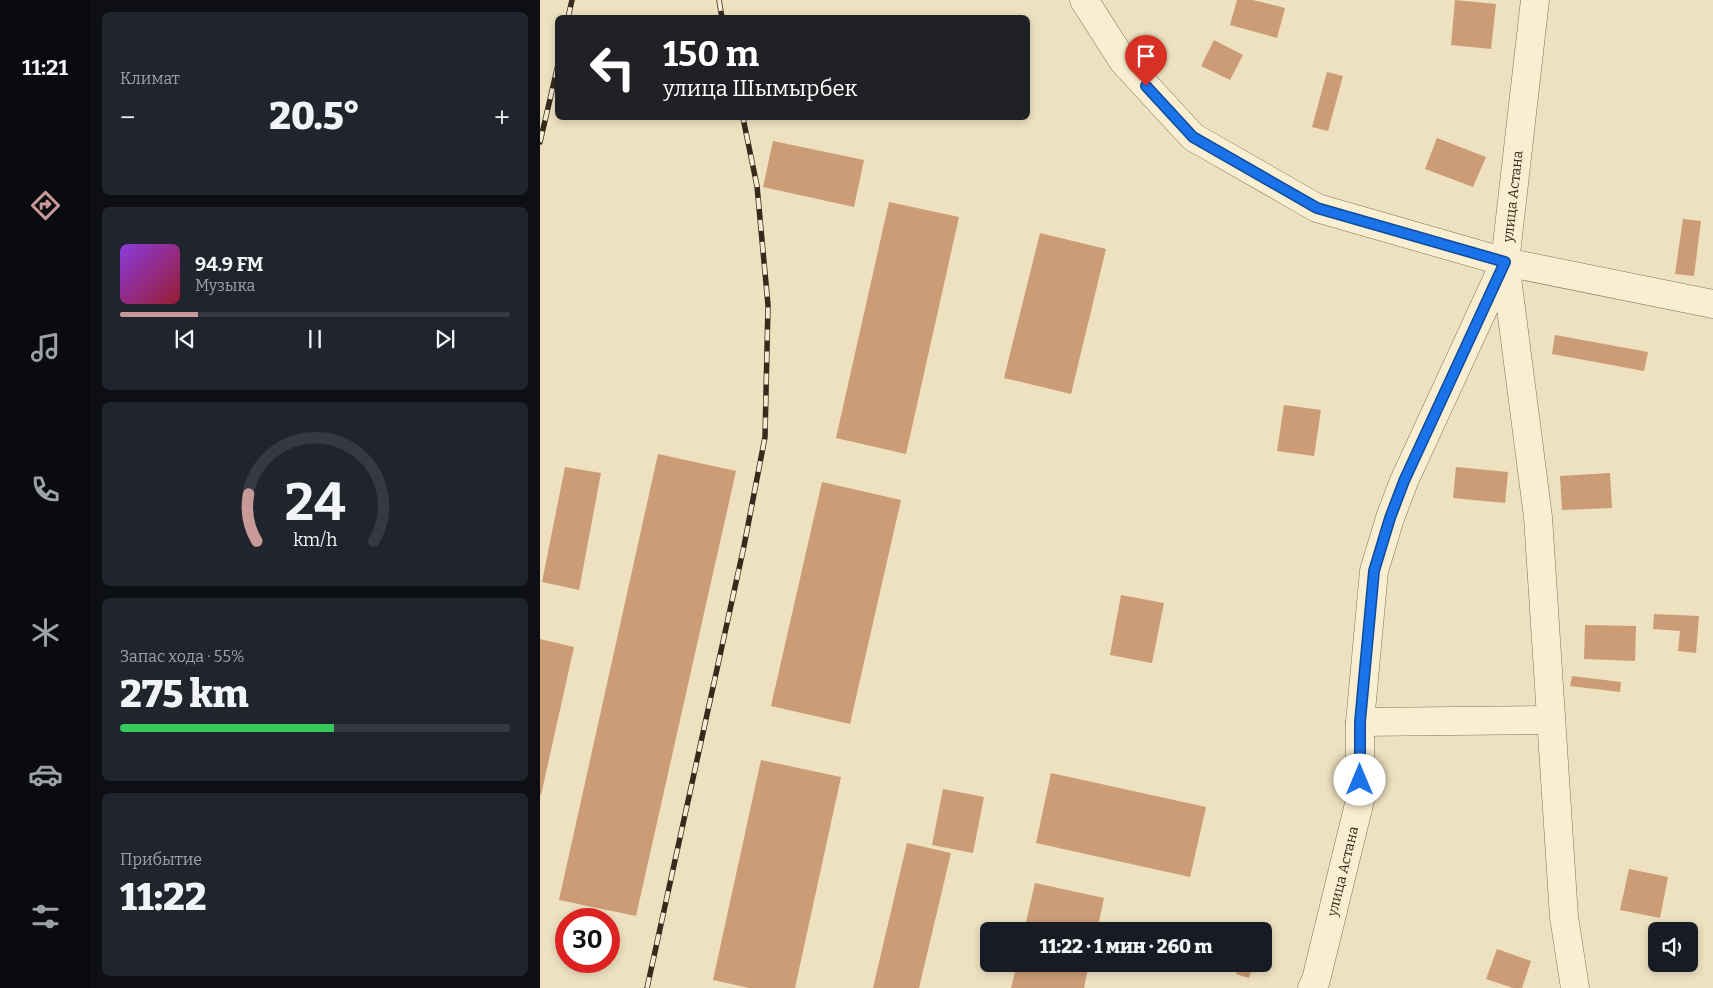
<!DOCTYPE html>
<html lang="ru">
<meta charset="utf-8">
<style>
:root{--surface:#171b24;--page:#20242c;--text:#f1f3f6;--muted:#9ea1a6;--line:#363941;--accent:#c89999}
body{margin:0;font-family:Bitter,serif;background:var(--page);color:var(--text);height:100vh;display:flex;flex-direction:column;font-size:19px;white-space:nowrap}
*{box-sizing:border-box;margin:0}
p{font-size:16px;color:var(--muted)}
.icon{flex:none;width:28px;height:28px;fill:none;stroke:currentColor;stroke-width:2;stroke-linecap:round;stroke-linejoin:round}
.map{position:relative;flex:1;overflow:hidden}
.panel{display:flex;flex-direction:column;gap:12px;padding:12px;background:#0d0f14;width:450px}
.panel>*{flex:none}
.top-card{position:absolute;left:15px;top:15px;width:475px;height:105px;border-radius:8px;box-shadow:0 2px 8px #0003;background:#202124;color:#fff;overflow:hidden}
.tools{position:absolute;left:1108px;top:922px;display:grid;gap:10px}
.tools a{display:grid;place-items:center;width:50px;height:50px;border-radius:8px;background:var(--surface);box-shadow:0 2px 8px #0003;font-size:25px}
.speed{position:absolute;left:15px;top:908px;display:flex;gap:10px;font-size:25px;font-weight:700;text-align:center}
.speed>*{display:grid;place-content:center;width:65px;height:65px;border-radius:50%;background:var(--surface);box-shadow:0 2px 8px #0003;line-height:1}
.speed .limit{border:8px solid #d22;background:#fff;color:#111}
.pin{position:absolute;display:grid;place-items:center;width:42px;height:42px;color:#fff;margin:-51px -21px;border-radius:50% 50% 50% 0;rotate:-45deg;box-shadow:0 0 5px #0007}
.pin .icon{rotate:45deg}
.me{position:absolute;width:55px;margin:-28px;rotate:0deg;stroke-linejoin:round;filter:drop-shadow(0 0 4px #0008)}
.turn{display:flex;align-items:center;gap:18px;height:105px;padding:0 25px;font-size:22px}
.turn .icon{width:65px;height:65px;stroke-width:2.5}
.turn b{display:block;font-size:35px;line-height:42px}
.big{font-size:38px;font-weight:800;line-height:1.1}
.panel .tile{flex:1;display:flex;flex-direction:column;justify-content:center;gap:8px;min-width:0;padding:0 18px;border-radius:8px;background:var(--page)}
.panel .dial{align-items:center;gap:0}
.dial svg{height:130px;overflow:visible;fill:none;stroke:var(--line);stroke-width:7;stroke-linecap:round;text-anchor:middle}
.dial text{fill:var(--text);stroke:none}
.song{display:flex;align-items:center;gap:15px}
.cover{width:60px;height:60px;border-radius:8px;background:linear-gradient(135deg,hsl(270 70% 55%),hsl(350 70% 35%))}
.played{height:5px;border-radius:2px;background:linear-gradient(90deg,var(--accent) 20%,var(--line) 20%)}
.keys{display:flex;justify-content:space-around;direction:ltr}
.heat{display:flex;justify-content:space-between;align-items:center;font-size:28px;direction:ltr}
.charge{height:8px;border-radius:4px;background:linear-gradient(90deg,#34c759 55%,var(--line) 0)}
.trip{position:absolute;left:440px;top:922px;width:292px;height:50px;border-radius:8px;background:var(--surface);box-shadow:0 2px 8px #0003;font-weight:800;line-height:50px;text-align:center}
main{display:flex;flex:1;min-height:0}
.menu{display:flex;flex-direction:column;width:90px;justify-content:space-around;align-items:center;background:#090b0e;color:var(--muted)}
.menu .icon{width:35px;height:35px}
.menu .current{color:var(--accent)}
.menu b{font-size:22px;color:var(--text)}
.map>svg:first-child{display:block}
.building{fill:#cc9c76}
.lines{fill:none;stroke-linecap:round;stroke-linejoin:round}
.minor-casing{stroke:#867258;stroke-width:29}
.minor{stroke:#f8efd3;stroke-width:28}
.rail-casing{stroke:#362a1c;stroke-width:5.5}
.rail{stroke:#f5ebcf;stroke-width:4;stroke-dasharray:11;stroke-linecap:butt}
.route-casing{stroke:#114b97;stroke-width:12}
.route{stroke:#1a73e8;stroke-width:9}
.labels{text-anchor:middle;stroke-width:5;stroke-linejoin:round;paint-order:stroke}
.street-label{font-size:14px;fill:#362a1c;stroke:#f5ebcf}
</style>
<main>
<nav class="menu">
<b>11:21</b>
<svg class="icon current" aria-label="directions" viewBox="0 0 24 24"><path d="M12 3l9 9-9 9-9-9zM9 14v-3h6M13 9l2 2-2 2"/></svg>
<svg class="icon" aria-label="music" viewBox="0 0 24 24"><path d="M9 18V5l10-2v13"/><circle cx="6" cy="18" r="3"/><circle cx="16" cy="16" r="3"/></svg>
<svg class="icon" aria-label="phone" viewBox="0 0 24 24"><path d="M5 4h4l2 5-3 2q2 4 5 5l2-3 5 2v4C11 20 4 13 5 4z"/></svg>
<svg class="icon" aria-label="climate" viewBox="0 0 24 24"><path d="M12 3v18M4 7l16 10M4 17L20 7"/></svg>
<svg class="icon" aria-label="car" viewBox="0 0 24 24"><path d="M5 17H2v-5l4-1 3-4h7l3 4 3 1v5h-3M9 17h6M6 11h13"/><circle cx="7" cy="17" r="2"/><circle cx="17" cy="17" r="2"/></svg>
<svg class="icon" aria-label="filters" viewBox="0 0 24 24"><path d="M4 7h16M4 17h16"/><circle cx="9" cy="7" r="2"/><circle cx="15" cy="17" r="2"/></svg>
</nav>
<section class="panel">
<div class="tile"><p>Климат</p>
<div class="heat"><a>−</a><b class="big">20.5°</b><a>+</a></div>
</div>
<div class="tile">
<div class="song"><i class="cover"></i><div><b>94.9 FM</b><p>Музыка</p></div></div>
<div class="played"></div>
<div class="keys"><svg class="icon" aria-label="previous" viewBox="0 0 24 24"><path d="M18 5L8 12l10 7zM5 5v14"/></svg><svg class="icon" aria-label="pause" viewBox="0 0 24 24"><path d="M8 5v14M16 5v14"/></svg><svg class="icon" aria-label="next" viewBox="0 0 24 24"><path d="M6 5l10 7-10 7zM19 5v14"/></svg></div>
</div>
<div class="tile dial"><svg viewBox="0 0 100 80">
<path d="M14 69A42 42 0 1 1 86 69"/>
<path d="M14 69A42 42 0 0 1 9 40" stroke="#c89999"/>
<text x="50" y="56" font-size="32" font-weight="700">24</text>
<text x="50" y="72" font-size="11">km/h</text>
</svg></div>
<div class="tile"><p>Запас хода · 55%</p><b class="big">275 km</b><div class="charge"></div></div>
<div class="tile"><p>Прибытие</p><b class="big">11:22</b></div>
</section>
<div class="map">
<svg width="1173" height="988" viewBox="0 0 1173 988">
<rect width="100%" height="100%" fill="#ede1c0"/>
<!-- building -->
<path class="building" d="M 697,0 L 713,0 L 745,8 L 737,38 L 690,25 Z
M 915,0 L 956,4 L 951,49 L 911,45 Z
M 674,40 L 703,55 L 690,80 L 661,66 Z
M 787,72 L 803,76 L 788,131 L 772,127 Z
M 897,138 L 946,157 L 933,187 L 885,169 Z
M 233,141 L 324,160 L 314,207 L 223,187 Z
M 349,202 L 419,217 L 366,454 L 296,438 Z
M 1143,219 L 1161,221 L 1154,276 L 1135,274 Z
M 500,233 L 566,249 L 531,394 L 464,378 Z
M 1015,335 L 1108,352 L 1104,371 L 1012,354 Z
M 744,405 L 781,410 L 774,456 L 737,451 Z
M 118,454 L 196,471 L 96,916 L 19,900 Z
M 25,467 L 61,473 L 39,590 L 2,582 Z
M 916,467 L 968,472 L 965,503 L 913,498 Z
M 1070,473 L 1072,508 L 1022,510 L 1020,476 Z
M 282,482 L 361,500 L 310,724 L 231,706 Z
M 581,595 L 624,603 L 612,663 L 570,655 Z
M 1114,614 L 1159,616 L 1156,653 L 1138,651 L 1140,631 L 1113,629 Z
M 1045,625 L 1096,626 L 1095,661 L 1044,659 Z
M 0,639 L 34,647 L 1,795 L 0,795 Z
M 1032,676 L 1081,682 L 1080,692 L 1030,686 Z
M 221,760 L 301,777 L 255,988 L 209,988 L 173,980 Z
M 511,773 L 666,807 L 650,877 L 496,843 Z
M 403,789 L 444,797 L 433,853 L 392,845 Z
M 367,843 L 411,853 L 379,988 L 333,988 Z
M 1089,869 L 1128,877 L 1120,918 L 1080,910 Z
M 495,883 L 564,898 L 557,931 L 484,931 Z
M 957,949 L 991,961 L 982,988 L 973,988 L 946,979 Z
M 477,964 L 549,964 L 544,988 L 471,988 Z
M 700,964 L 714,964 L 709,978 L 696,974 Z"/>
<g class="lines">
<defs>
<g id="minor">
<path d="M 544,0 L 583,61 L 653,137 L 777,208 L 965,262 L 1173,304"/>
<path d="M 965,262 L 998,517 L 1024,917 L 1035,988"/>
<path d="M 820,722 L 1010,720"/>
<path id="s1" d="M 772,988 L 776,980 L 820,800 L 820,722 L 834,571 L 850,518 L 864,481 L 965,262 L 995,0"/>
</g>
</defs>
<!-- minor casing -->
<use href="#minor" class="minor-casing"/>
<!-- minor -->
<use href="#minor" class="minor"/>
<defs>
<path id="rail" d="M 179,0 L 182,18
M 28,18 L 32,0
M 0,142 L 18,65
M 107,988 L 204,546 L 225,437 L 228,305 L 217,186 L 203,118"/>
</defs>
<!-- rail casing -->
<use href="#rail" class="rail-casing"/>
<!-- rail -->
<use href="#rail" class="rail"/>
</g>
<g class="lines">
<defs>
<path id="route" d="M 606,86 L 653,137 L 777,208 L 965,262 L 864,481 L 850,518 L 834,571 L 820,722 L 820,780"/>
</defs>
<!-- route casing -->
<use href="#route" class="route-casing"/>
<!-- route -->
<use href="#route" class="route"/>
</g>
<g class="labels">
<!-- street labels -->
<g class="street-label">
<text dy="5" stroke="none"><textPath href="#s1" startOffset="826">улица Астана</textPath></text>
<text dy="5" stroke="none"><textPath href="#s1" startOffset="121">улица Астана</textPath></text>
</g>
</g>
</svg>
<div class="tools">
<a><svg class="icon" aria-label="sound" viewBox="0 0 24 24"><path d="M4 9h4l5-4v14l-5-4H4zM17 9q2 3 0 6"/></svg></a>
</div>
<div class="speed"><div class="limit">30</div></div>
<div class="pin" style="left:606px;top:86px;background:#d93025"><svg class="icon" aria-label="arrive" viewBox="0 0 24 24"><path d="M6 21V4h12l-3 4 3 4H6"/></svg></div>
<svg class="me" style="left:820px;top:780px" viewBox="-20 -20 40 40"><circle r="19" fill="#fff"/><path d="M0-13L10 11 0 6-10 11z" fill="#1a73e8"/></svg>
<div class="trip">11:22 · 1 мин · 260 m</div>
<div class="top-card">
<div class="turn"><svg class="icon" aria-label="left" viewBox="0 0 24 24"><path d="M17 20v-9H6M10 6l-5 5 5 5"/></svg><div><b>150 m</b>улица Шымырбек</div></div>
</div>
</div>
</main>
